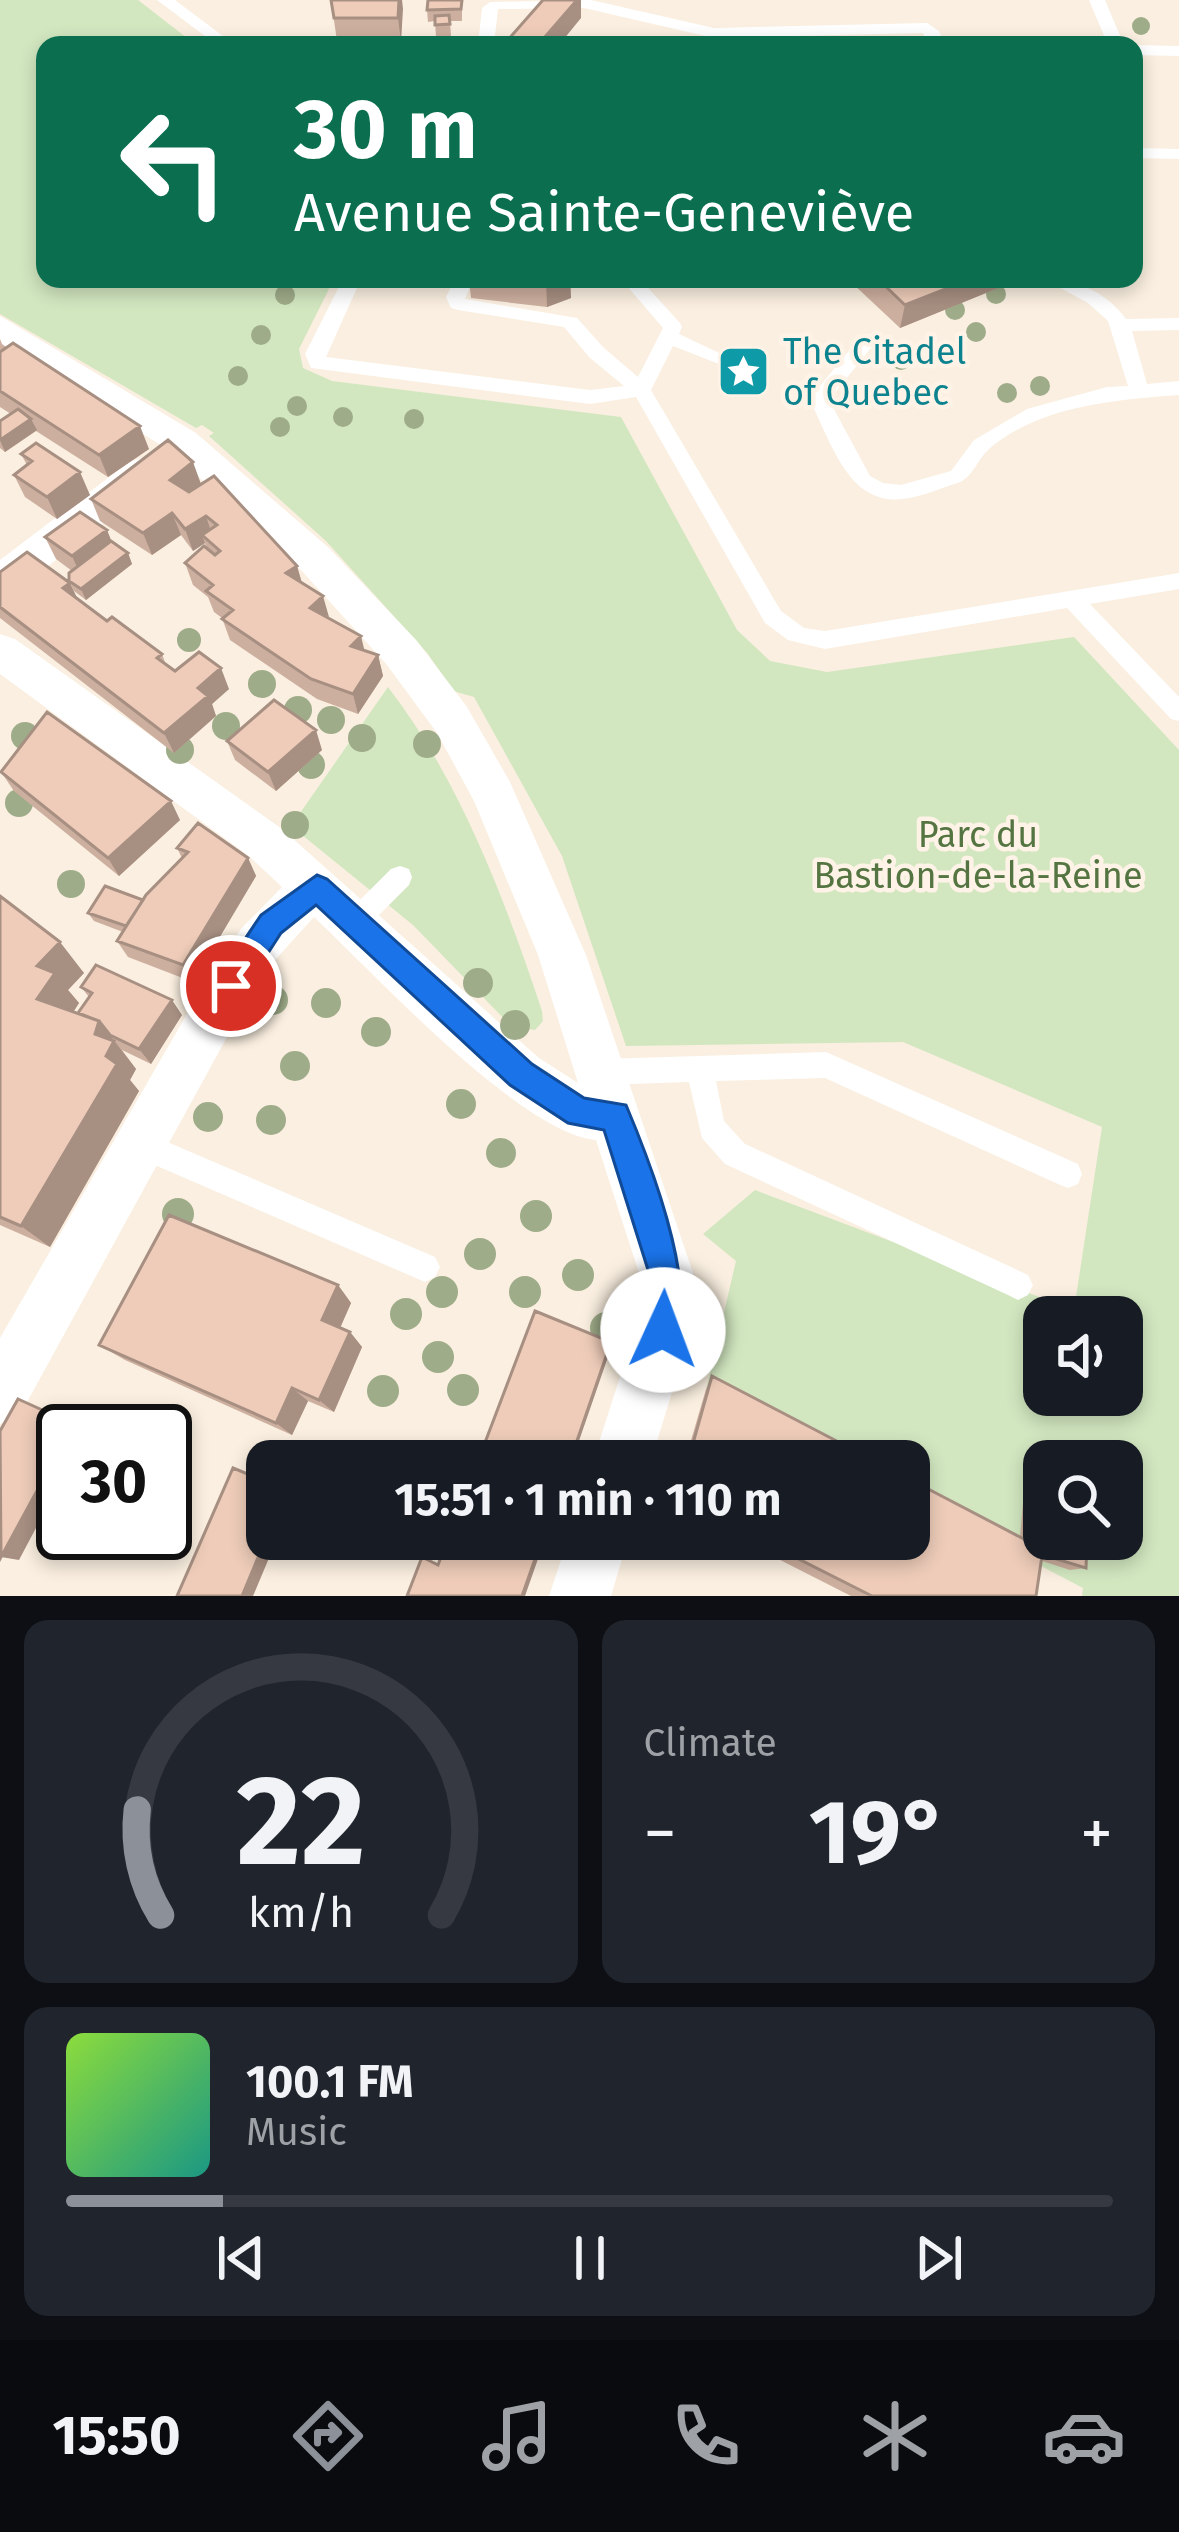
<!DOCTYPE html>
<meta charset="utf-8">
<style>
:root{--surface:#171b24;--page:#20242c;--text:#f1f3f6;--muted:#9ea1a6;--line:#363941;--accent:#8c9099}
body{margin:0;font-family:"Fira Sans",sans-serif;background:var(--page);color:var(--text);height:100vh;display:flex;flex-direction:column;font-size:45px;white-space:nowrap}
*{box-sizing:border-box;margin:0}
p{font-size:39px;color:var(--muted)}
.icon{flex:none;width:66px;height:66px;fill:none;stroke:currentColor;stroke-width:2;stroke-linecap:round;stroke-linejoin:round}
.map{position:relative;height:1596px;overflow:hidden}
.sheet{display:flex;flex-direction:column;gap:24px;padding:24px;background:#0d0f14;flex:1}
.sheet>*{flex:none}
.hud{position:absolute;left:36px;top:36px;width:1107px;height:252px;border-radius:24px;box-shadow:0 6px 18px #0003;background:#0b6e4f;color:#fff;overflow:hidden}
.buttons{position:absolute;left:1023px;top:1296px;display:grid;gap:24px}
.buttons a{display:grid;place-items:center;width:120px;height:120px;border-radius:24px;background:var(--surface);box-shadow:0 6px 18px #0003;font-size:60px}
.speed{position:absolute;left:36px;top:1404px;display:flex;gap:24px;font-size:60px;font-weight:700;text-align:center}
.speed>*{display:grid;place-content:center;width:156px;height:156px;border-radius:50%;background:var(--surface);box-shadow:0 6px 18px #0003;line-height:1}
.speed .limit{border:6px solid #111;border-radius:18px;background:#fff;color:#111}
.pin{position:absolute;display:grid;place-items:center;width:102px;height:102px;color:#fff;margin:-51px;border:6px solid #fff;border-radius:50%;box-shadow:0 3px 12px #0007}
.me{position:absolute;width:132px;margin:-66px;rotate:2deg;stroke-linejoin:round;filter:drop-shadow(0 0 9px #0008)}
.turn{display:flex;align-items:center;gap:42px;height:252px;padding:0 60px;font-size:54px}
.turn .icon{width:156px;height:156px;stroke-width:2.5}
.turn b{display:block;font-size:84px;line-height:102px}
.big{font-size:90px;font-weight:700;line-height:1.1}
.sheet .widget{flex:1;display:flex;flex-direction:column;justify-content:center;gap:18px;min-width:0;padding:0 42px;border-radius:24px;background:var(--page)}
.sheet .dial{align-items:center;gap:0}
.dial svg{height:312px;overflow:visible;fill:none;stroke:var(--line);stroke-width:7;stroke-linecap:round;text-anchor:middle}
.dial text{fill:var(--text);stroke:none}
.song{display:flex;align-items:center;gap:36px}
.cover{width:144px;height:144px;border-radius:18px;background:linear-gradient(135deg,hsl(90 70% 55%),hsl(170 70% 35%))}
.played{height:12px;border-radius:6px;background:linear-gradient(90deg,var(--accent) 15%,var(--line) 15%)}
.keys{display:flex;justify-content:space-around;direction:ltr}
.heat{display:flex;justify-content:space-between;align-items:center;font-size:66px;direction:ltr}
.sheet .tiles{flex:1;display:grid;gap:24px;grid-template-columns:1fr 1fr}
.widget:last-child{grid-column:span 2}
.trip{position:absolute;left:246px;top:1440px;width:684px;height:120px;border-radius:24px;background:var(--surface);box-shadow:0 6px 18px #0003;font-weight:700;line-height:120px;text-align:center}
.dock{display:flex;height:192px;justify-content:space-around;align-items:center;background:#090b0e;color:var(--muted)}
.dock .icon{width:84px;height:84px}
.dock .active{color:var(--accent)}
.dock b{font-size:54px;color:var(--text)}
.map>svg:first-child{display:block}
.green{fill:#d2e7c0;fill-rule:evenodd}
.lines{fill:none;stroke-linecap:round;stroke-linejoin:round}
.service{fill:#fff;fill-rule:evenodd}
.minor{fill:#fff;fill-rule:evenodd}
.tree{fill:#9fac89}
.wall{fill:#cdaf9f}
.shaded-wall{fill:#a78f82}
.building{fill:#eeccb9;stroke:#a78f82;stroke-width:3}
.route{fill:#1a73e8;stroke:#114b97;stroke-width:3}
.labels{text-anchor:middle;stroke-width:9;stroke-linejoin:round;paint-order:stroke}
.culture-label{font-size:36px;fill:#0d838f;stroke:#fef3e6;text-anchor:start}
.park-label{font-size:36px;fill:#547542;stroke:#fef3e6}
</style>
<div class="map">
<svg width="1179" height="1596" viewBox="0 0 1179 1596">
<rect width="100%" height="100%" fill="#faefe0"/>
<!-- green -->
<path class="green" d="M 0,0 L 138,0 L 196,45 L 45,45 L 45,279 L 334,279 L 299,349 L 303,368 L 332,381 L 621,417 L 737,630 L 770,661 L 827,672 L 1074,637 L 1179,750 L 1179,1596 L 1082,1596 L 1083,1588 L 909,1497 L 909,1461 L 842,1461 L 706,1389 L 736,1261 L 703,1234 L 755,1190 L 1074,1310 L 1102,1127 L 903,1042 L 626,1046 L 562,856 L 474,697 L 453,691 L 428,654 L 326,541 L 209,436 L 214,433 L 202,425 L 196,428 L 0,314 ZM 1044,1317 L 1122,1317 L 1122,1395 L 1044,1395 ZM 1044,1461 L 1122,1461 L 1122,1539 L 1044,1539 Z
M 388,687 C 460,780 505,900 542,1011 L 543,1021 L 535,1030 L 512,1027 L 413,925 L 291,826 Z"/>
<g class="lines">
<!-- service -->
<path class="service" d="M 157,0 L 175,0 L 235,45 L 217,45 Z
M 591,0 L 714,28 L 927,23 L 939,31 L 945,45 L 929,45 L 923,33 L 714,38 L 584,8 L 498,9 L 494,45 L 478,45 L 482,8 L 490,2 Z
M 1089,0 L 1105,0 L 1124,45 L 1108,45 Z
M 1134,45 L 1179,46 L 1179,56 L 1134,55 Z
M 1134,148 L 1179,149 L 1179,159 L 1134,158 Z
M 343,279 L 361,279 L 326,357 L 590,390 L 624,386 L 590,358 L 564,327 L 458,310 L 451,308 L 446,297 L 455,279 L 473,279 L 465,299 L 577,318 L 604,348 L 638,377 L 663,328 L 621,279 L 640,279 L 680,323 L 682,327 L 679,334 L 734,360 L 724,366 L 673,346 L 651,390 L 781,611 L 804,628 L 825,631 L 1179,573 L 1179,589 L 1090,604 L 1179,697 L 1179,721 L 1171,719 L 1067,608 L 825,649 L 788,640 L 765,623 L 636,397 L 590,404 L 311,368 L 305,354 Z
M 1044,279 C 1077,279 1106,292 1126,319 L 1179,318 L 1179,330 L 1132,331 L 1147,384 L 1179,381 L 1179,395 C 1115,400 1041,405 989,449 C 977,460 973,477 958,483 C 940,488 920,498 901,499 C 847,505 830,438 809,399 L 863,334 L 877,334 L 879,338 L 829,400 L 870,476 L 883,483 L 901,485 L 951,471 L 974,440 L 1027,409 L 1107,387 L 1128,386 L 1108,321 L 1088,303 Z
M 400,866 L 409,869 L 412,877 L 409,885 L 365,929 L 356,932 L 347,929 L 343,921 L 347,913 L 391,869 Z
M 826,1052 L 1078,1164 L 1082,1174 L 1078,1184 L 1068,1188 L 1058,1184 L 825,1078 L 716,1081 L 724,1121 L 745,1144 L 1028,1275 L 1033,1285 L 1028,1295 L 1018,1300 L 1008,1295 L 725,1164 L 702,1138 L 689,1082 L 602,1085 L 592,1081 L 588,1072 L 592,1063 L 602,1059 Z
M 137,1129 L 435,1257 L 440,1267 L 435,1277 L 425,1282 L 127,1153 L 123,1143 L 127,1133 Z"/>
<!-- minor -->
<path class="minor" d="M 0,316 L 196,433 L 329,548 L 417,641 L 467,707 L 510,782 L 586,955 L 693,1273 L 691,1330 L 651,1461 L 593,1461 L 635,1330 L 639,1273 L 596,1140 C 520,1133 374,973 314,917 L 275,960 L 244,1006 L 20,1415 L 0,1424 L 0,1338 L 210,974 L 241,929 L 282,887 L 250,857 L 0,674 L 0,634 L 15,639 L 282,829 L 539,1058 L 578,1083 L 538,955 L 474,801 L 437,733 L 387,665 L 301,570 L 170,451 L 0,344 Z
M 142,458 L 155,462 L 161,472 L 155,482 L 14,593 L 0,597 L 0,560 L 129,462 Z
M 568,1539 L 628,1539 L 611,1596 L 549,1596 Z"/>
</g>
<!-- trees -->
<g class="tree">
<circle cx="1141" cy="26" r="9"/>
<circle cx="996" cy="294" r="10"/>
<circle cx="285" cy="295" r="10"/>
<circle cx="955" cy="310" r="10"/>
<circle cx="976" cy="332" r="10"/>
<circle cx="261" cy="335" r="10"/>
<circle cx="901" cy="360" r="10"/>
<circle cx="238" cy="376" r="10"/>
<circle cx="1040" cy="386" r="10"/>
<circle cx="1007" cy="393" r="10"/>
<circle cx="297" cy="406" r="10"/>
<circle cx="343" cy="417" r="10"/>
<circle cx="414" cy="419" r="10"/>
<circle cx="280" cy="427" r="10"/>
<circle cx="189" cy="640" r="12"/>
<circle cx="262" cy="684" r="14"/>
<circle cx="298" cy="710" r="14"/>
<circle cx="331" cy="720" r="14"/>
<circle cx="226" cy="726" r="14"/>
<circle cx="25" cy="736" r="14"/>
<circle cx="362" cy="738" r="14"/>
<circle cx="427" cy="744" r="14"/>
<circle cx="180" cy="750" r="14"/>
<circle cx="311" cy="765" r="14"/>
<circle cx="19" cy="803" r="14"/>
<circle cx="295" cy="825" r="14"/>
<circle cx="71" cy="884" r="14"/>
<circle cx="478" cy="983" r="15"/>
<circle cx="273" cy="1000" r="15"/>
<circle cx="326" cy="1003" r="15"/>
<circle cx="515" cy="1025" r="15"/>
<circle cx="376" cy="1032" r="15"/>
<circle cx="295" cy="1066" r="15"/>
<circle cx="461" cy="1104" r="15"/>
<circle cx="208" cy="1117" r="15"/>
<circle cx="271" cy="1120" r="15"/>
<circle cx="501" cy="1153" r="15"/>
<circle cx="178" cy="1214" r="16"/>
<circle cx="536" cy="1216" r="16"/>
<circle cx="480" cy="1254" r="16"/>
<circle cx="578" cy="1275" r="16"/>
<circle cx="442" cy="1292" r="16"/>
<circle cx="525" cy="1292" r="16"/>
<circle cx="406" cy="1314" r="16"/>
<circle cx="606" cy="1328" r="16"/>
<circle cx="438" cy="1357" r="16"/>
<circle cx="463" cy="1390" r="16"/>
<circle cx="383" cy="1391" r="16"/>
</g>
<!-- wall -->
<path class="wall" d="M 331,0 L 402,0 L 401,41 L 337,41 Z
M 462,0 L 462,21 L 450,21 L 451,36 L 436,37 L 435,21 L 428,22 L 427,10 Z
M 469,279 L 570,279 L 571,298 L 547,307 L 471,298 Z
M 853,279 L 1010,279 L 1008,284 L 900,328 L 852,283 Z
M 0,339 L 2,344 L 149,449 L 108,477 L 36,431 L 5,452 L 0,448 L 0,421 L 11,414 L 0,407 Z
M 21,454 L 90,495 L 57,519 L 25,497 L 14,475 L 27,465 Z
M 201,484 L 297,566 L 302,583 L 328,618 L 365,651 L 378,655 L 383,676 L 358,714 L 317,699 L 230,640 L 222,618 L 214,612 L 208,597 L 193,585 L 185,563 L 206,547 L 205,543 L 193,551 L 181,535 L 152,555 L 100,521 L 91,499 Z
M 45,537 L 111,541 L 128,553 L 132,564 L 86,600 L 74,591 L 69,581 L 72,571 L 56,559 Z
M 0,572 L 78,600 L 107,621 L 162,654 L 166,665 L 175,671 L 229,689 L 212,704 L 216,716 L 174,753 L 0,618 Z
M 227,741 L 322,750 L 276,791 L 235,760 Z
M 1,772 L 180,820 L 119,876 L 14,791 Z
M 177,848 L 248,858 L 256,876 L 193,982 L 128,957 L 117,941 L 123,932 L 94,921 L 88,913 L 143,900 L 182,858 Z
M 0,896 L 84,973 L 68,990 L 79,1003 L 73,1012 L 78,1013 L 89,997 L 81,987 L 182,1015 L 151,1064 L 122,1050 L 136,1069 L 130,1080 L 139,1091 L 50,1247 L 0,1225 Z
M 338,1285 L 351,1303 L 340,1328 L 350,1332 L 362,1347 L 334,1412 L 308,1401 L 292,1435 L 125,1360 L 99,1345 Z
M 712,1376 L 875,1461 L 685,1461 L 706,1389 Z
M 1040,1452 L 1086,1568 L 1070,1570 L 1042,1561 L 1036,1596 L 851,1596 L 739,1539 L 1020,1537 L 1027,1457 Z"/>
<!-- shaded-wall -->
<path class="shaded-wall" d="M 399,0 L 402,0 L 403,9 L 401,41 L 398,18 Z
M 577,0 L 581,0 L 581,18 L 559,45 L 538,45 Z
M 546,279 L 570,279 L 571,298 L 547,307 Z
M 971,279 L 1010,279 L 1008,284 L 900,328 L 905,305 Z
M 31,419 L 37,430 L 5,452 L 0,440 Z
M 140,426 L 149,449 L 108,477 L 99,455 Z
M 193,462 L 201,484 L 178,502 L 170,480 Z
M 80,472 L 90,495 L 57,519 L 47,497 Z
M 172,513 L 181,535 L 152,555 L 143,533 Z
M 206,516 L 213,538 L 202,535 L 205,543 L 193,551 L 185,529 Z
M 107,530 L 116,552 L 82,578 L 72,556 Z
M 128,553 L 132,564 L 86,600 L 81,589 Z
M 297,566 L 303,587 L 286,573 Z
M 70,583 L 80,604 L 63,588 Z
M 323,596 L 329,617 L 310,608 Z
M 361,636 L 366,657 L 351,646 Z
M 378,655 L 383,676 L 358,714 L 353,694 Z
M 221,668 L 229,689 L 212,704 L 216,716 L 174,753 L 164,733 L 198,688 Z
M 316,730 L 322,750 L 276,791 L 268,772 Z
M 171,801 L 180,820 L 119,876 L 108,858 Z
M 248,858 L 256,876 L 193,982 L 183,965 Z
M 60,942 L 84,973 L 68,990 L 79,1003 L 63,1028 L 37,999 L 37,966 Z
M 172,1000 L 182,1015 L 151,1064 L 139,1049 Z
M 99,1021 L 136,1069 L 130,1080 L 139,1091 L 50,1247 L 21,1226 L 106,1056 L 95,1034 Z
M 338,1285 L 351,1303 L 336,1337 L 322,1320 Z
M 350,1332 L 362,1347 L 334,1412 L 319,1400 Z
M 611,1342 L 610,1351 L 572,1461 L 570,1461 Z
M 292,1388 L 308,1401 L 292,1435 L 276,1423 Z
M 18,1399 L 88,1430 L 69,1431 Z
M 63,1443 L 63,1477 L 19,1560 L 1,1557 Z
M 267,1536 L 267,1539 L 277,1539 L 253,1596 L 242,1596 Z
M 542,1539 L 545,1539 L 525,1596 L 522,1596 Z"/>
<!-- building -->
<path class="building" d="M 331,0 L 399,0 L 398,18 L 334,18 Z
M 428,0 L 462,0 L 461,9 L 427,10 Z
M 543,0 L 577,0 L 538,45 L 517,45 L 506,42 Z
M 449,15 L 450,24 L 435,25 L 435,16 Z
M 878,279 L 971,279 L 905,305 Z
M 13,343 L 140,426 L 99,455 L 0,391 L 0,352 Z
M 18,409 L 31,419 L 0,440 L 0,421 Z
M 168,440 L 193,462 L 170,480 L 189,492 L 214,476 L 297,566 L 286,573 L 323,596 L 310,608 L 361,636 L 351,646 L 378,655 L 353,694 L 311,679 L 222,619 L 233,610 L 206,591 L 213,585 L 185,563 L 204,546 L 215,555 L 220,551 L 202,535 L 217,525 L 206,516 L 185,529 L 172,513 L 143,533 L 91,499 Z
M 36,443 L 80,472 L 47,497 L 14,475 L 32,461 L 21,454 Z
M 80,512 L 107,530 L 72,556 L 45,537 Z
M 111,541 L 128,553 L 81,589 L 69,581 L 69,573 Z
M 27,552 L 70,583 L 63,588 L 107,621 L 112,617 L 162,654 L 157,658 L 175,671 L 199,652 L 221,668 L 198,688 L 208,696 L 164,733 L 0,607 L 0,572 Z
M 274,700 L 316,730 L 268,772 L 227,741 Z
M 47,712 L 171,801 L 108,858 L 1,772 Z
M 198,823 L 248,858 L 183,965 L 117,941 L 146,895 L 188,852 L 177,848 Z
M 105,886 L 143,900 L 126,926 L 88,913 Z
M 0,896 L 60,942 L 37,966 L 55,973 L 37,999 L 99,1021 L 95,1034 L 114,1041 L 106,1056 L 117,1064 L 21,1226 L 0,1217 Z
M 96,965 L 172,1000 L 139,1049 L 110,1035 L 99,1021 L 78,1013 L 92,993 L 81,987 Z
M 169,1215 L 338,1285 L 322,1320 L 350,1332 L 319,1400 L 292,1388 L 276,1423 L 99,1345 Z
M 535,1311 L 611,1342 L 570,1461 L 478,1461 Z
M 712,1376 L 875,1461 L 688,1461 Z
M 18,1399 L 73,1424 L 69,1431 L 63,1431 L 63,1443 L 1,1557 L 0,1431 Z
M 1040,1452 L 1073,1461 L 1044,1461 L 1044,1539 L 1087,1539 L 1086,1568 L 1043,1555 L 1043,1549 L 1032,1544 Z
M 233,1468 L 267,1482 L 267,1536 L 242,1596 L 177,1596 Z
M 909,1479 L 1043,1549 L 1036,1596 L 872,1596 L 759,1539 L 909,1539 Z
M 448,1539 L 542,1539 L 522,1596 L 407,1596 L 422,1557 L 438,1565 Z"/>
<!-- route -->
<path class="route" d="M 317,875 L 327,879 L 532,1064 L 584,1098 L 626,1105 C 650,1162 698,1285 675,1342 L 663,1347 L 651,1342 L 646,1330 L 649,1273 L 604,1130 L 568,1123 L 510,1085 L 316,905 L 281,933 L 241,995 L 231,999 L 220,995 L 216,986 L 220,976 L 261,915 Z"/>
<!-- icons -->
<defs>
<symbol id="sight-square" viewBox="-11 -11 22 22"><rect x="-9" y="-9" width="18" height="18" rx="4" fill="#0f9aa8" stroke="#fef3e6"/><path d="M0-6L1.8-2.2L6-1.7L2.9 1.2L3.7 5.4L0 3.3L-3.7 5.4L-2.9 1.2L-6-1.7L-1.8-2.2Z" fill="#fff"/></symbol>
</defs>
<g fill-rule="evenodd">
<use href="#sight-square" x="714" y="342" width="59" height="59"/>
</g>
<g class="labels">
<!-- culture labels -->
<g class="culture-label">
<text x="783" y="364">The Citadel<tspan x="783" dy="41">of Quebec</tspan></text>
</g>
<!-- park labels -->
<g class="park-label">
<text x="978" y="847">Parc du<tspan x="978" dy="41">Bastion-de-la-Reine</tspan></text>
</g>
</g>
</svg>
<div class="buttons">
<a><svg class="icon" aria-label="sound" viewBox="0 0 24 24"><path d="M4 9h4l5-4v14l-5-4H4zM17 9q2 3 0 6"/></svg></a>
<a><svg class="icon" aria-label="search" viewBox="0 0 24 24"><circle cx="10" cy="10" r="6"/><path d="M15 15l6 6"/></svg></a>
</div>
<div class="speed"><div class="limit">30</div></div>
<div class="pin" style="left:231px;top:986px;background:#d93025"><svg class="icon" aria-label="arrive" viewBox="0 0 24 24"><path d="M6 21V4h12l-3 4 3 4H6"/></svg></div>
<svg class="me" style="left:663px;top:1330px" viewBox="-20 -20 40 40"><circle r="19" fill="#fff"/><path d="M0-13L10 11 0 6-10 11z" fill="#1a73e8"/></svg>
<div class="trip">15:51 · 1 min · 110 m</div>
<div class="hud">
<div class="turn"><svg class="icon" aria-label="left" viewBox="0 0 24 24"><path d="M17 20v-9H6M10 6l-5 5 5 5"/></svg><div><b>30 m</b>Avenue Sainte-Geneviève</div></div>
</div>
</div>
<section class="sheet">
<div class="tiles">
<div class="widget dial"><svg viewBox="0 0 100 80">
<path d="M14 69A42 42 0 1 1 86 69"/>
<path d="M14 69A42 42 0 0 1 8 42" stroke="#8c9099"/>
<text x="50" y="56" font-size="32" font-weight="700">22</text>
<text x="50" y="72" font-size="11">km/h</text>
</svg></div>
<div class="widget"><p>Climate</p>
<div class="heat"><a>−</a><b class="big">19°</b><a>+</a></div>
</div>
<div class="widget">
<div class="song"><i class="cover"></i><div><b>100.1 FM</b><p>Music</p></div></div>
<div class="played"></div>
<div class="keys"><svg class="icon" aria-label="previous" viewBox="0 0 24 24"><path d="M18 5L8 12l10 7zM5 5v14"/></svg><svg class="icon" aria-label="pause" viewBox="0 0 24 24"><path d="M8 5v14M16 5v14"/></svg><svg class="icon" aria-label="next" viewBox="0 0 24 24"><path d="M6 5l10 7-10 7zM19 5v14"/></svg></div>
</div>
</div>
</section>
<nav class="dock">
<b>15:50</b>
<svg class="icon active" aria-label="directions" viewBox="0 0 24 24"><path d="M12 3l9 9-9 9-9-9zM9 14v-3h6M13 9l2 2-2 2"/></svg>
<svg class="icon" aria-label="music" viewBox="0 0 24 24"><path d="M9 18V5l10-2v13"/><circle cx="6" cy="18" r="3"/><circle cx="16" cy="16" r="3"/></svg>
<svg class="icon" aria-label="phone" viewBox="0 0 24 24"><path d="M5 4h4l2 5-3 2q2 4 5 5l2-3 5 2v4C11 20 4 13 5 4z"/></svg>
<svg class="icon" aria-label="climate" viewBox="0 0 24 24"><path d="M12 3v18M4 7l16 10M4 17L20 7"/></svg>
<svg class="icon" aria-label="car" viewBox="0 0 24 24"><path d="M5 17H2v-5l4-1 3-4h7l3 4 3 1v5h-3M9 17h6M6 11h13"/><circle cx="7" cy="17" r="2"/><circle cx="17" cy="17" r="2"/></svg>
</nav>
